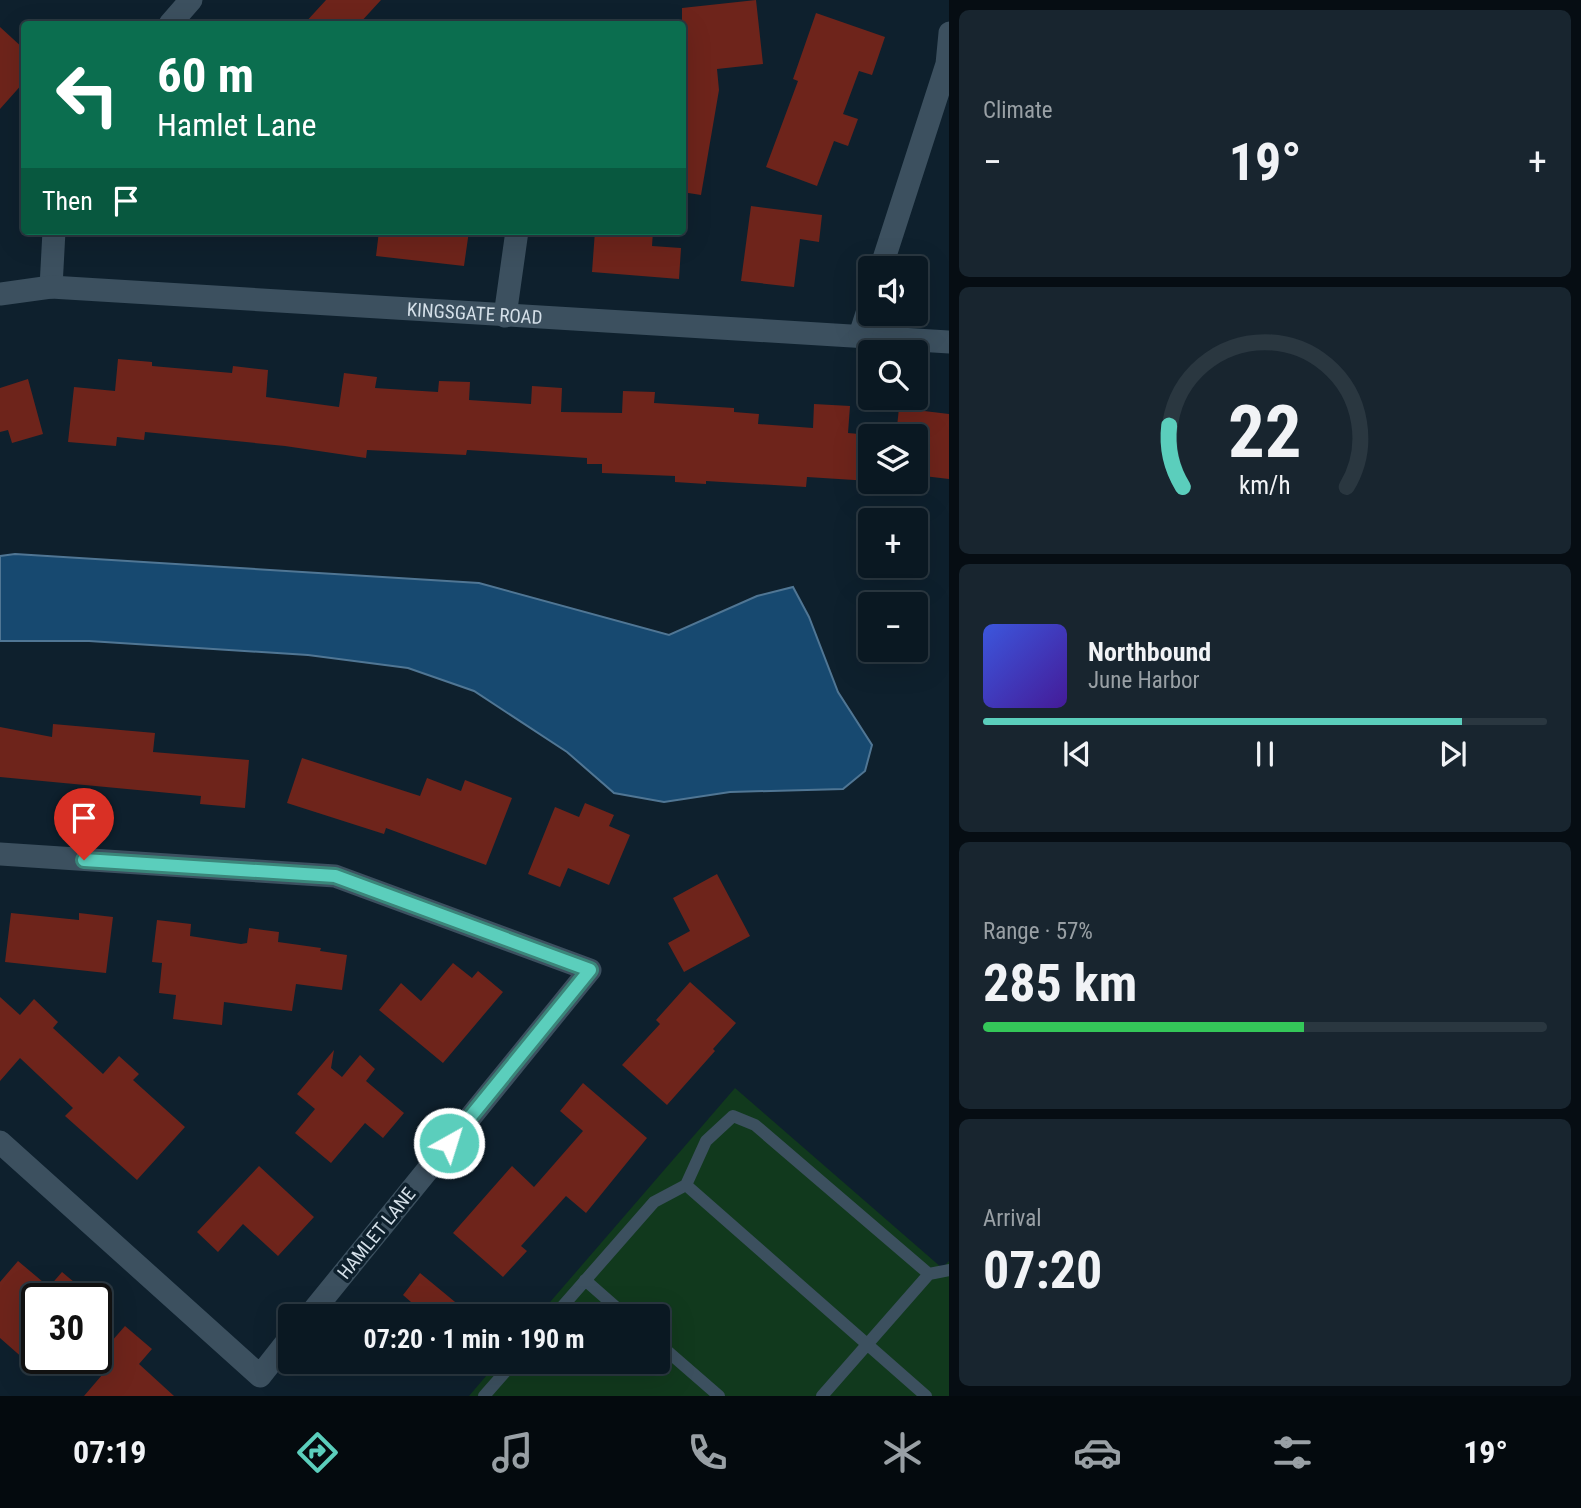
<!DOCTYPE html>
<meta charset="utf-8">
<style>
:root{--surface:#0a1822;--page:#18252f;--text:#f1f3f6;--muted:#99a0a5;--line:#2a3740;--accent:#5bcebc}
body{margin:0;font-family:"Roboto Condensed",sans-serif;background:var(--page);color:var(--text);height:100vh;display:flex;flex-direction:column;font-size:26px;white-space:nowrap}
*{box-sizing:border-box;margin:0}
p{font-size:23px;color:var(--muted)}
.icon{flex:none;width:38px;height:38px;fill:none;stroke:currentColor;stroke-width:2;stroke-linecap:round;stroke-linejoin:round}
.map{position:relative;flex:1;overflow:hidden}
.sheet{display:flex;flex-direction:column;gap:10px;padding:10px;background:#060d13;width:632px}
.sheet>*{flex:none}
.guide{position:absolute;left:21px;top:21px;width:665px;height:214px;border-radius:7px;box-shadow:0 7px 28px #0002,0 0 0 2px var(--line);background:#0b6e4f;color:#fff;overflow:hidden}
.buttons{position:absolute;left:858px;top:256px;display:grid;gap:14px}
.buttons a{display:grid;place-items:center;width:70px;height:70px;border-radius:7px;background:var(--surface);box-shadow:0 7px 28px #0002,0 0 0 2px var(--line);font-size:35px}
.speed{position:absolute;left:21px;top:1283px;display:flex;gap:14px;font-size:35px;font-weight:700;text-align:center}
.speed>*{display:grid;place-content:center;width:91px;height:91px;border-radius:50%;background:var(--surface);box-shadow:0 7px 28px #0002,0 0 0 2px var(--line);line-height:1}
.speed .limit{border:4px solid #111;border-radius:10px;background:#fff;color:#111}
.pin{position:absolute;display:grid;place-items:center;width:60px;height:60px;color:#fff;margin:-72px -30px;border-radius:50% 50% 50% 0;rotate:-45deg;box-shadow:0 0 7px #0007}
.pin .icon{rotate:45deg}
.me{position:absolute;width:77px;margin:-38px;rotate:39deg;stroke-linejoin:round;filter:drop-shadow(0 0 5px #0008)}
.turn{display:flex;align-items:center;gap:24px;height:147px;padding:0 21px;font-size:32px}
.turn .icon{width:91px;height:91px;stroke-width:2.5}
.turn b{display:block;font-size:49px;line-height:60px}
.then{display:flex;align-items:center;height:66px;padding:0 21px;background:#0003;gap:14px;font-size:26px}
.big{font-size:52px;font-weight:700;line-height:1.1}
.sheet .tile{flex:1;display:flex;flex-direction:column;justify-content:center;gap:10px;min-width:0;padding:0 24px;border-radius:10px;background:var(--page)}
.sheet .dial{align-items:center;gap:0}
.dial svg{height:182px;overflow:visible;fill:none;stroke:var(--line);stroke-width:7;stroke-linecap:round;text-anchor:middle}
.dial text{fill:var(--text);stroke:none}
.song{display:flex;align-items:center;gap:21px}
.cover{width:84px;height:84px;border-radius:10px;background:linear-gradient(135deg,hsl(230 70% 55%),hsl(260 70% 35%))}
.played{height:7px;border-radius:4px;background:linear-gradient(90deg,var(--accent) 85%,var(--line) 85%)}
.keys{display:flex;justify-content:space-around;direction:ltr}
.heat{display:flex;justify-content:space-between;align-items:center;font-size:38px;direction:ltr}
.charge{height:10px;border-radius:5px;background:linear-gradient(90deg,#34c759 57%,var(--line) 0)}
.trip{position:absolute;left:278px;top:1304px;width:392px;height:70px;border-radius:7px;background:var(--surface);box-shadow:0 7px 28px #0002,0 0 0 2px var(--line);font-weight:700;line-height:70px;text-align:center}
.menu{display:flex;height:112px;justify-content:space-around;align-items:center;background:#040a0e;color:var(--muted)}
.menu .icon{width:49px;height:49px}
.menu .active{color:var(--accent)}
.menu b{font-size:32px;color:var(--text)}
main{display:flex;flex:1;min-height:0}
.map>svg:first-child{display:block}
.green{fill:#11391d}
.water{fill:#174970;stroke:#507694;stroke-width:2}
.building{fill:#6e241b}
.lines{fill:none;stroke-linecap:round;stroke-linejoin:round}
.service{stroke:#3c505f;stroke-width:12}
.minor{stroke:#3c505f;stroke-width:23}
.route-casing{stroke:#3b867a;stroke-width:18}
.route{stroke:#5bcebc;stroke-width:12}
.labels{text-anchor:middle;stroke-width:7;stroke-linejoin:round;paint-order:stroke}
.street-label{font-size:19px;fill:#d4dfe8;stroke:#0e202d}
</style>
<main>
<div class="map">
<svg width="950" height="1396" viewBox="0 0 950 1396">
<rect width="100%" height="100%" fill="#0e202d"/>
<!-- green -->
<path class="green" d="M 735,1088 L 942,1268 L 949,1261 L 949,1396 L 469,1396 L 498,1362 L 658,1362 L 658,1316 L 538,1316 Z"/>
<!-- water -->
<path class="water" d="M 15,554 L 479,583 L 669,635 L 757,596 L 793,587 L 809,617 L 838,692 L 872,745 L 865,771 L 843,789 L 730,792 L 664,802 L 614,793 L 567,752 L 474,691 L 408,668 L 308,655 L 89,641 L 0,641 L 0,556 Z"/>
<!-- building -->
<path class="building" d="M 326,0 L 381,0 L 359,24 L 304,24 Z
M 756,0 L 763,64 L 717,69 L 719,90 L 701,195 L 682,192 L 682,108 L 687,109 L 682,65 L 682,8 Z
M 816,13 L 885,37 L 872,75 L 859,71 L 843,114 L 858,119 L 848,146 L 834,141 L 817,186 L 766,167 L 798,81 L 793,79 Z
M 0,27 L 24,49 L 24,82 L 0,109 Z
M 751,206 L 822,215 L 819,242 L 800,239 L 794,287 L 741,281 Z
M 379,231 L 469,231 L 464,266 L 376,256 Z
M 595,231 L 653,231 L 652,246 L 681,248 L 679,279 L 592,272 Z
M 118,359 L 152,362 L 152,366 L 232,373 L 233,366 L 268,370 L 266,397 L 339,407 L 344,373 L 377,377 L 375,388 L 438,392 L 439,381 L 470,382 L 469,400 L 531,404 L 532,386 L 562,388 L 561,412 L 622,413 L 623,391 L 655,392 L 654,403 L 734,408 L 734,412 L 759,414 L 758,424 L 813,428 L 814,404 L 850,406 L 848,433 L 870,435 L 870,481 L 807,477 L 806,487 L 706,481 L 706,484 L 675,482 L 675,476 L 602,473 L 602,464 L 587,464 L 587,458 L 467,450 L 466,455 L 367,450 L 366,458 L 285,446 L 145,432 L 144,440 L 117,437 L 116,446 L 68,442 L 74,387 L 115,391 Z
M 28,379 L 43,434 L 12,443 L 8,430 L 0,432 L 0,388 Z
M 899,408 L 950,414 L 950,479 L 915,475 L 915,436 L 896,436 Z
M 53,724 L 155,733 L 153,752 L 249,760 L 245,808 L 200,804 L 201,796 L 0,777 L 0,727 L 52,737 Z
M 302,758 L 420,796 L 427,778 L 461,791 L 465,780 L 512,798 L 486,865 L 386,828 L 384,834 L 287,803 Z
M 585,803 L 614,815 L 609,826 L 630,835 L 609,885 L 568,868 L 560,887 L 528,874 L 555,807 L 579,817 Z
M 717,874 L 750,936 L 684,972 L 668,943 L 690,931 L 673,898 Z
M 11,913 L 79,920 L 79,913 L 113,917 L 106,973 L 5,962 Z
M 157,920 L 191,924 L 190,936 L 241,944 L 247,943 L 249,928 L 279,932 L 278,942 L 321,948 L 320,951 L 347,955 L 342,990 L 296,984 L 292,1011 L 224,1002 L 222,1025 L 173,1019 L 176,995 L 159,993 L 162,963 L 152,962 Z
M 453,963 L 472,978 L 478,971 L 503,992 L 443,1063 L 379,1010 L 401,983 L 421,1001 Z
M 690,982 L 736,1023 L 713,1049 L 715,1051 L 667,1105 L 622,1065 L 660,1024 L 656,1020 Z
M 0,997 L 20,1015 L 34,999 L 58,1022 L 53,1028 L 103,1074 L 119,1056 L 139,1074 L 133,1080 L 185,1127 L 137,1180 L 65,1116 L 73,1108 L 20,1058 L 0,1081 Z
M 334,1050 L 331,1068 L 342,1077 L 360,1055 L 375,1069 L 366,1081 L 404,1113 L 383,1138 L 365,1123 L 331,1163 L 295,1133 L 315,1109 L 297,1094 Z
M 583,1083 L 647,1138 L 586,1213 L 566,1196 L 521,1246 L 527,1251 L 503,1277 L 453,1233 L 512,1166 L 534,1187 L 583,1131 L 560,1111 Z
M 259,1166 L 314,1217 L 278,1256 L 243,1224 L 218,1252 L 197,1232 Z
M 18,1261 L 49,1287 L 62,1272 L 93,1298 L 37,1298 L 37,1347 L 25,1360 L 0,1338 L 0,1282 Z
M 420,1273 L 472,1316 L 400,1316 L 411,1302 L 403,1295 Z
M 125,1326 L 152,1349 L 139,1364 L 174,1396 L 84,1396 L 108,1368 L 97,1358 Z"/>
<g class="lines">
<!-- service -->
<path class="service" d="M 686,1185 L 926,1396
M 585,1280 L 626,1316
M 554,1316 L 654,1202 L 686,1185 L 706,1141 L 733,1116 L 755,1125 L 929,1274
M 658,1343 L 719,1396
M 484,1396 L 514,1362
M 822,1396 L 929,1274 L 950,1270"/>
<!-- minor -->
<g class="minor">
<path d="M 170,24 L 191,0"/>
<path d="M 881,268 L 947,64 L 950,33"/>
<path d="M 51,287 L 54,231"/>
<path id="s1" d="M 0,294 L 51,287 L 950,342"/>
<path d="M 505,316 L 517,231"/>
<path d="M 860,335 L 870,304"/>
<path d="M 0,854 L 335,876 L 590,970 L 309,1316"/>
<path d="M 0,1142 L 260,1376 L 290,1338"/>
</g>
</g>
<g class="lines">
<defs>
<path id="route" d="M 84,860 L 335,876 L 590,970 L 449,1143"/>
</defs>
<!-- route casing -->
<use href="#route" class="route-casing"/>
<!-- route -->
<use href="#route" class="route"/>
</g>
<g class="labels">
<!-- street labels -->
<g class="street-label">
<text dy="7" stroke="none"><textPath href="#s1" startOffset="476">KINGSGATE ROAD</textPath></text>
<text transform="translate(376 1233) rotate(-51)" y="7">HAMLET LANE</text>
</g>
</g>
</svg>
<div class="buttons">
<a><svg class="icon" aria-label="sound" viewBox="0 0 24 24"><path d="M4 9h4l5-4v14l-5-4H4zM17 9q2 3 0 6"/></svg></a>
<a><svg class="icon" aria-label="search" viewBox="0 0 24 24"><circle cx="10" cy="10" r="6"/><path d="M15 15l6 6"/></svg></a>
<a><svg class="icon" aria-label="layers" viewBox="0 0 24 24"><path d="M12 4l9 5-9 5-9-5zM3 14l9 5 9-5"/></svg></a>
<a>+</a>
<a>−</a>
</div>
<div class="speed"><div class="limit">30</div></div>
<div class="pin" style="left:84px;top:860px;background:#d93025"><svg class="icon" aria-label="arrive" viewBox="0 0 24 24"><path d="M6 21V4h12l-3 4 3 4H6"/></svg></div>
<svg class="me" style="left:449px;top:1143px" viewBox="-20 -20 40 40"><circle r="17" fill="#5bcebc" stroke="#fff" stroke-width="3"/><path d="M0-11L8 9 0 5-8 9z" fill="#fff"/></svg>
<div class="trip">07:20 · 1 min · 190 m</div>
<div class="guide">
<div class="turn"><svg class="icon" aria-label="left" viewBox="0 0 24 24"><path d="M17 20v-9H6M10 6l-5 5 5 5"/></svg><div><b>60 m</b>Hamlet Lane</div></div>
<div class="then">Then<svg class="icon" aria-label="arrive" viewBox="0 0 24 24"><path d="M6 21V4h12l-3 4 3 4H6"/></svg></div>
</div>
</div>
<section class="sheet">
<div class="tile"><p>Climate</p>
<div class="heat"><a>−</a><b class="big">19°</b><a>+</a></div>
</div>
<div class="tile dial"><svg viewBox="0 0 100 80">
<path d="M14 69A42 42 0 1 1 86 69"/>
<path d="M14 69A42 42 0 0 1 8 42" stroke="#5bcebc"/>
<text x="50" y="56" font-size="32" font-weight="700">22</text>
<text x="50" y="72" font-size="11">km/h</text>
</svg></div>
<div class="tile">
<div class="song"><i class="cover"></i><div><b>Northbound</b><p>June Harbor</p></div></div>
<div class="played"></div>
<div class="keys"><svg class="icon" aria-label="previous" viewBox="0 0 24 24"><path d="M18 5L8 12l10 7zM5 5v14"/></svg><svg class="icon" aria-label="pause" viewBox="0 0 24 24"><path d="M8 5v14M16 5v14"/></svg><svg class="icon" aria-label="next" viewBox="0 0 24 24"><path d="M6 5l10 7-10 7zM19 5v14"/></svg></div>
</div>
<div class="tile"><p>Range · 57%</p><b class="big">285 km</b><div class="charge"></div></div>
<div class="tile"><p>Arrival</p><b class="big">07:20</b></div>
</section>
</main>
<nav class="menu">
<b>07:19</b>
<svg class="icon active" aria-label="directions" viewBox="0 0 24 24"><path d="M12 3l9 9-9 9-9-9zM9 14v-3h6M13 9l2 2-2 2"/></svg>
<svg class="icon" aria-label="music" viewBox="0 0 24 24"><path d="M9 18V5l10-2v13"/><circle cx="6" cy="18" r="3"/><circle cx="16" cy="16" r="3"/></svg>
<svg class="icon" aria-label="phone" viewBox="0 0 24 24"><path d="M5 4h4l2 5-3 2q2 4 5 5l2-3 5 2v4C11 20 4 13 5 4z"/></svg>
<svg class="icon" aria-label="climate" viewBox="0 0 24 24"><path d="M12 3v18M4 7l16 10M4 17L20 7"/></svg>
<svg class="icon" aria-label="car" viewBox="0 0 24 24"><path d="M5 17H2v-5l4-1 3-4h7l3 4 3 1v5h-3M9 17h6M6 11h13"/><circle cx="7" cy="17" r="2"/><circle cx="17" cy="17" r="2"/></svg>
<svg class="icon" aria-label="filters" viewBox="0 0 24 24"><path d="M4 7h16M4 17h16"/><circle cx="9" cy="7" r="2"/><circle cx="15" cy="17" r="2"/></svg>
<b>19°</b>
</nav>
